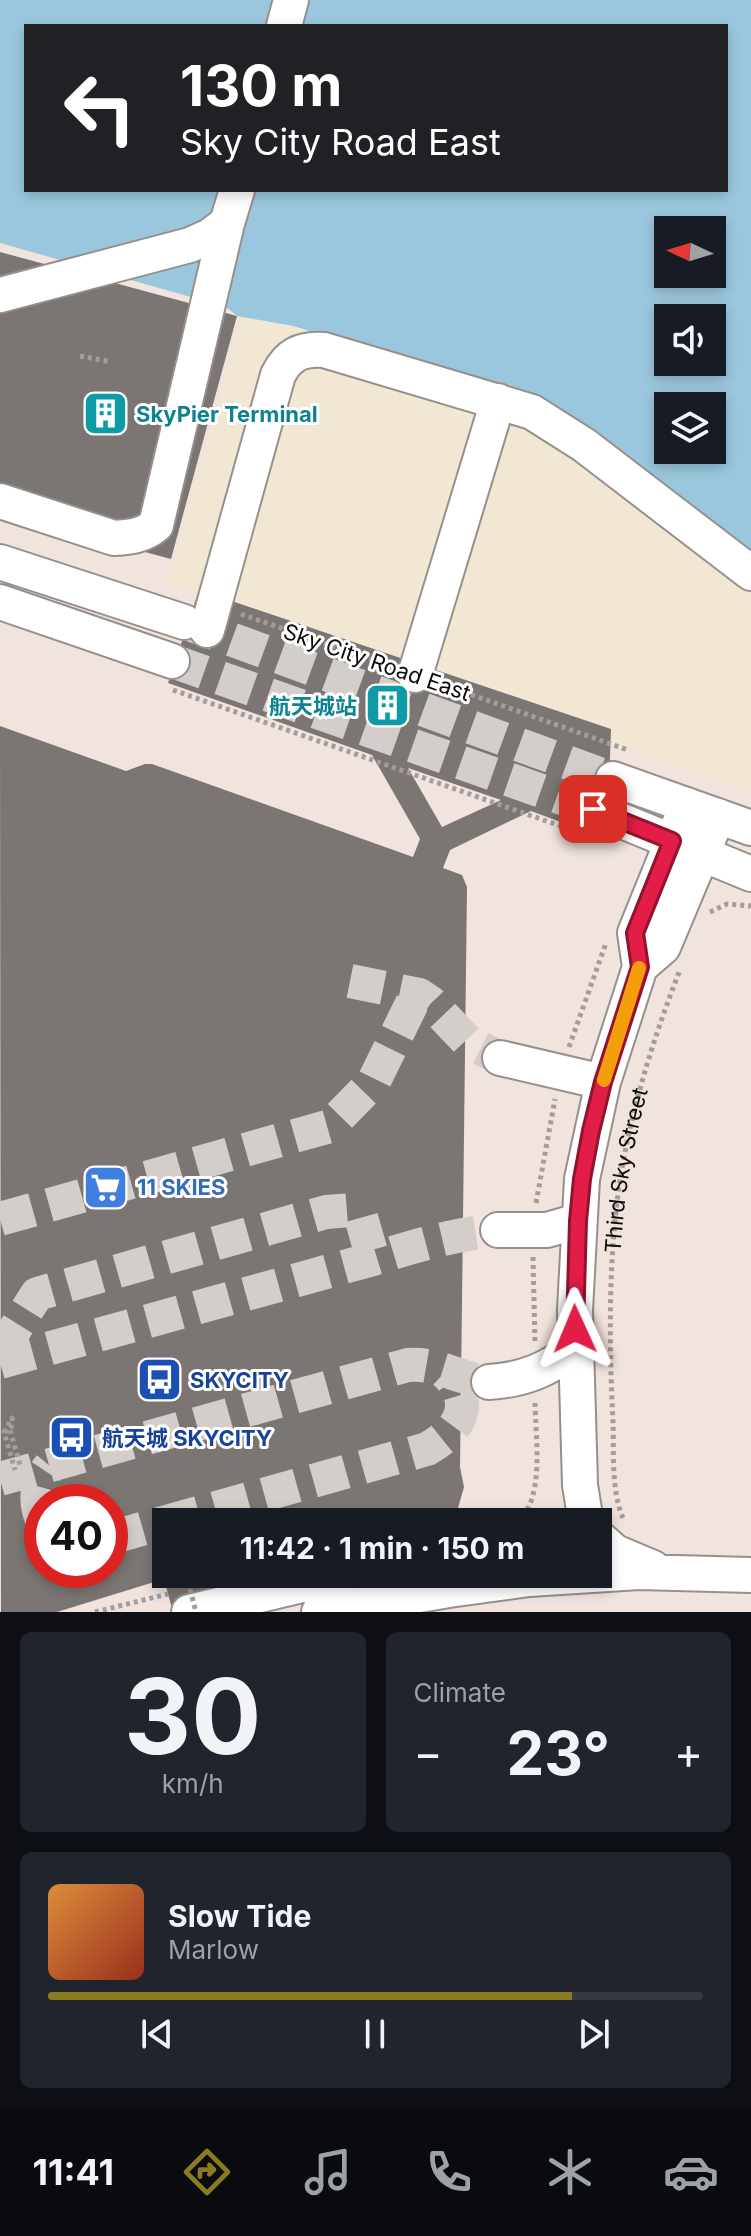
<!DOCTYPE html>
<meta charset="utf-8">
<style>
:root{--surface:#171b24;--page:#20242c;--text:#f1f3f6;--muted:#9ea1a6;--line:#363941;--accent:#8a7b21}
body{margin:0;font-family:Inter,"Noto Sans TC",sans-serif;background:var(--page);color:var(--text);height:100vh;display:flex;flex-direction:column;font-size:30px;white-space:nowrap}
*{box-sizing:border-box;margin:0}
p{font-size:26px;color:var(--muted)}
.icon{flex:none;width:44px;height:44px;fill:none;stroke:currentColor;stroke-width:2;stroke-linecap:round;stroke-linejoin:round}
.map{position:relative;height:1612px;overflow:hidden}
.sheet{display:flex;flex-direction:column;gap:20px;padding:20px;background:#0d0f14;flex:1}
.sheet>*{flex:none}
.banner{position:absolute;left:24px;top:24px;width:704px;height:168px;border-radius:0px;box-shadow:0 4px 12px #0003;background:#202124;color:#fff;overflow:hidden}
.needle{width:52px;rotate:274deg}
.tools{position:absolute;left:654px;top:216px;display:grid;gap:16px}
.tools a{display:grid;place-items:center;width:72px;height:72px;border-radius:0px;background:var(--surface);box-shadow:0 4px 12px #0003;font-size:40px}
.speed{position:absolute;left:24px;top:1484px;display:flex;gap:16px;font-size:40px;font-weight:700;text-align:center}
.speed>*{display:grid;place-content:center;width:104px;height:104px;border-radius:50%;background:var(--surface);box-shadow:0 4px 12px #0003;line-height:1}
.speed .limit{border:12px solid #d22;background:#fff;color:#111}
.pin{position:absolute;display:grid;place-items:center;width:68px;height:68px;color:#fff;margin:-34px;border-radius:16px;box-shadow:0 4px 12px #0006}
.me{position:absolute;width:88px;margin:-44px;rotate:359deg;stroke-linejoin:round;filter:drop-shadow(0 0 6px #0008)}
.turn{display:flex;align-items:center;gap:28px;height:168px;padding:0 24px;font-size:36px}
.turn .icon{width:104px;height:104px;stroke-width:2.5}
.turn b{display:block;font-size:56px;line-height:68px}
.big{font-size:60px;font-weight:700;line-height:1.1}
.sheet .tile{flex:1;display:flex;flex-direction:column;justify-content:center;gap:12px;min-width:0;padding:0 28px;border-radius:12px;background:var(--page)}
.sheet .dial{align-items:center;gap:0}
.dial b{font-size:104px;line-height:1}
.song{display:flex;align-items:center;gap:24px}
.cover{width:96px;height:96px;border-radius:12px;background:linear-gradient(135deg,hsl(30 70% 55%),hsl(10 70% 35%))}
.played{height:8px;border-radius:4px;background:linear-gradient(90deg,var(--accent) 80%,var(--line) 80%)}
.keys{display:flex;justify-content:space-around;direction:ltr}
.heat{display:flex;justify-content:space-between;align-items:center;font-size:44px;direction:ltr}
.sheet .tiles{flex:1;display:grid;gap:20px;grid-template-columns:1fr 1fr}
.tile:last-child{grid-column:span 2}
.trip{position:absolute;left:152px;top:1508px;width:460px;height:80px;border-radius:0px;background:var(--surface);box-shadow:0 4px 12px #0003;font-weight:700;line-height:80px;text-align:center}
.menu{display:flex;height:128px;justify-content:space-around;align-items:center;background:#090b0e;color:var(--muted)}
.menu .icon{width:56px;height:56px}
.menu .active{color:var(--accent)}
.menu b{font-size:36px;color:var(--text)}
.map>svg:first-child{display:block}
.built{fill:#f1e3dd;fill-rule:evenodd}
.industrial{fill:#f1e7d2}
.water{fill:#9bc7de;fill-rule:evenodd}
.building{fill:#7b7573;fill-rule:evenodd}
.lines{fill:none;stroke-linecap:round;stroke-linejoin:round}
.minor-tunnel{stroke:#d4cecb;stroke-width:34;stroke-dasharray:34 17;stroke-linecap:butt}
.minor-casing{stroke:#96908d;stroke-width:38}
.path{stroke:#a39e9c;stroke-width:5;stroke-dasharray:4 4;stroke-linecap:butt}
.minor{stroke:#fff;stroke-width:34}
.path-bridge{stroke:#a39e9c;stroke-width:5;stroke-dasharray:4 4;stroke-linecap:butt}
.route-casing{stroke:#92132f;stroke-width:20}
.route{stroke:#e11d48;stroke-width:14}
.slow{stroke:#f59e0b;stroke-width:14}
.labels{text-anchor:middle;stroke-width:6;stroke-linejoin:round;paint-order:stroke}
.culture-label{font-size:22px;font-weight:bold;fill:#0d838f;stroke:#fff;text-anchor:start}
.street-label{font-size:22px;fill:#0d0b0a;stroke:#fff}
.shop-label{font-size:22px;font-weight:bold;fill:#366cbe;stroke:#fff;text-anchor:start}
.transit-label{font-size:22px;font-weight:bold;fill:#164399;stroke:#fff;text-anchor:start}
</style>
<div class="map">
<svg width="751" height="1612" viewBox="0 0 751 1612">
<rect width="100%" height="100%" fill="#f7f0ed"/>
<!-- built -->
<path class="built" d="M 0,243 L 227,307 L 238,316 L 293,326 L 751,549 L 751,1612 L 0,1612 ZM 42,1502 L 110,1502 L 110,1570 L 42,1570 ZM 166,1522 L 598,1522 L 598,1574 L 166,1574 Z"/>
<!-- industrial -->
<path class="industrial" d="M 244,312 L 502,390 L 561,415 L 751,549 L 751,793 L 226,603 L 167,584 Z"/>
<!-- water -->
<path class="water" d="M 0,0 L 751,0 L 751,549 L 561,415 L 502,390 L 293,326 L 237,316 L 226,307 L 0,243 ZM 26,26 L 726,26 L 726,190 L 26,190 ZM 668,230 L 712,230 L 712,274 L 668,274 ZM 668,318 L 712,318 L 712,362 L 668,362 ZM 668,406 L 712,406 L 712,450 L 668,450 Z"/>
<!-- building -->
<path class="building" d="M 0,252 L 237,316 L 171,559 L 0,513 Z
M 199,590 L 611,729 L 609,784 L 574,827 L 531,811 L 450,850 L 443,868 L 462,875 L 467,887 L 460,1467 L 464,1487 L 458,1508 L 440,1522 L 166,1522 L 166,1574 L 209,1574 L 219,1612 L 173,1612 L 164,1579 L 57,1612 L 1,1612 L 0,726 L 126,771 L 145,764 L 152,764 L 413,857 L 420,839 L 372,755 L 168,683 ZM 408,768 L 501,800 L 442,827 ZM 42,1502 L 110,1502 L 110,1570 L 42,1570 Z"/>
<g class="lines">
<!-- minor-tunnel -->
<path class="minor-tunnel" d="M 184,622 L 613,779
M 172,661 L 593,809
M 350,981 L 419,995 L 431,1003 L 468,1042 L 500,1058
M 0,1219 L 330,1126 L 374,1081 L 416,995
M 0,1353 L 37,1294 L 326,1212 L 351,1210 L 361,1217 L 373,1259
M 0,1362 L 373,1259 C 415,1246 454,1234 498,1230
M 0,1479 L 408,1365 C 435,1362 459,1379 489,1382
M 42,1520 C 34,1500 36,1483 50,1466
M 166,1522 L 427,1449 C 460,1431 477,1402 445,1372
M 110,1538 L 166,1522"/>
<defs>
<path id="minor" d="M 284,26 L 291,0
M 227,223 L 237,190
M 0,295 L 190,245 L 210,236 L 227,223 L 156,525 C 143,536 130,537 114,538 L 0,501
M 0,562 L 184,622
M 0,602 L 172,661
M 207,630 L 278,375 C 288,355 301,348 324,350 L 532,412 L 584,445 L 751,573
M 415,675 L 498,401
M 613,779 L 751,828
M 593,809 L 751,874
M 640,967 L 663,947 L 718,816
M 500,1058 L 603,1082
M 498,1230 L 547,1230 L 578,1221
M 489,1382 C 524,1380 549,1369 576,1348
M 586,1522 L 580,1485 L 575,1310 L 582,1179 L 603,1082 L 640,967 L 635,933 L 687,805
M 598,1537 L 615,1552 L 653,1568
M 529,1579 L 639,1572 L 751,1575
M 189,1612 L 348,1574
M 319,1612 L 449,1590 L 529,1579 L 546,1574"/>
</defs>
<!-- minor casing -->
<use href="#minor" class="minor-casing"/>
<!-- path -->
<g class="path">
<path d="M 80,356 L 111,362"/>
<path d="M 241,614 L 390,666"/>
<path d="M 441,684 L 628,750"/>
<path d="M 173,690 L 572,830"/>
<path d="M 710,912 L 727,904 L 751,906"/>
<path d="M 569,1047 L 606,943"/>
<path d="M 536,1203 L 555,1099"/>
<path d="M 533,1257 L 535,1343"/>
<path d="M 10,1430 L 21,1468"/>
<path d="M 4,1432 L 10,1430 L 13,1424 L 12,1418 L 4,1432 L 15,1470"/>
<path id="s1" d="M 623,1518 C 611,1490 614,1452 613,1422 C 609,1341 608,1255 621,1174 C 633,1104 654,1036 680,970"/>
<path d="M 517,1522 C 546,1499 535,1435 535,1401"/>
<path d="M 95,1612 L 168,1594"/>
</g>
<!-- minor -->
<use href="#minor" class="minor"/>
<!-- path-bridge -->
<path class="path-bridge" d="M 186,1574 L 196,1612"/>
</g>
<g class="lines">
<defs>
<path id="route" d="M 575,1329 L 578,1221 L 582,1179 L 591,1131 L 603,1082 L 640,967 L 635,933 L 672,841 L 593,809"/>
</defs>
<!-- route casing -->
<use href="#route" class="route-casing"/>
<!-- route -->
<use href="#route" class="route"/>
<!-- slow -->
<path class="slow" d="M 604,1080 L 639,968"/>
</g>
<!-- icons -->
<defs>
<symbol id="building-square" viewBox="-11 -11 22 22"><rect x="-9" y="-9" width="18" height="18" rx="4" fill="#0f9aa8" stroke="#fff"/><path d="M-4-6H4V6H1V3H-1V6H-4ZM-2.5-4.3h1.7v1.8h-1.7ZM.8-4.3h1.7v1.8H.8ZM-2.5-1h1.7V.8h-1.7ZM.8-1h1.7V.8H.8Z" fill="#fff"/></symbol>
<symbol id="supermarket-square" viewBox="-11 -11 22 22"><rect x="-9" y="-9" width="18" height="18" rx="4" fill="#3f7fe0" stroke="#fff"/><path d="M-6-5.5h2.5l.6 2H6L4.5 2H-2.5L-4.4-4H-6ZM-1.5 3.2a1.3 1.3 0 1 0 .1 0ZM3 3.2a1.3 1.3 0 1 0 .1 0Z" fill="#fff"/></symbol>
<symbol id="bus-square" viewBox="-11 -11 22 22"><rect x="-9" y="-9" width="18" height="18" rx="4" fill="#1a4fb4" stroke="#fff"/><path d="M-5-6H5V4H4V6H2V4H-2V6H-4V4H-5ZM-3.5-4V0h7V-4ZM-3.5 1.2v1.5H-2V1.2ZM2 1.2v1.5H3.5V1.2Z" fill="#fff"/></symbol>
</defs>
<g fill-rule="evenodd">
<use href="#building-square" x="80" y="388" width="51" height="51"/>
<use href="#building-square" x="362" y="680" width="51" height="51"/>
<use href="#supermarket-square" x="80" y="1162" width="51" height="51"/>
<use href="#bus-square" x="134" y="1354" width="51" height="51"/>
<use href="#bus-square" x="46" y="1412" width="51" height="51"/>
</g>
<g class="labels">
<!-- culture labels -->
<g class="culture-label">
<text x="136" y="422">SkyPier Terminal</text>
<text x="357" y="714" text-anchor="end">航天城站</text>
</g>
<!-- street labels -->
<g class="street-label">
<text transform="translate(377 662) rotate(19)" y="8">Sky City Road East</text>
<text dy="8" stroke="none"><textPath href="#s1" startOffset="350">Third Sky Street</textPath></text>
</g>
<!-- shop labels -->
<g class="shop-label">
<text x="137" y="1195">11 SKIES</text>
</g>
<!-- transit labels -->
<g class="transit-label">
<text x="190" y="1388">SKYCITY</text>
<text x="102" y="1446">航天城 SKYCITY</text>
</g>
</g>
</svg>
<div class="tools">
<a><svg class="needle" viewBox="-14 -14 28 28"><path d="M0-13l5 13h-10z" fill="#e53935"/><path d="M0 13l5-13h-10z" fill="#9ea1a6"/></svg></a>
<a><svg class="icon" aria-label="sound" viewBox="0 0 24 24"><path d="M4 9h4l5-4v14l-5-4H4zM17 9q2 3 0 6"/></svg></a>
<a><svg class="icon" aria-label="layers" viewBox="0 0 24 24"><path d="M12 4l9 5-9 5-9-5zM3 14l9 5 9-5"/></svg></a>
</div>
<div class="speed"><div class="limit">40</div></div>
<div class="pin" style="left:593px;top:809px;background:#d93025"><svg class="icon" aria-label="arrive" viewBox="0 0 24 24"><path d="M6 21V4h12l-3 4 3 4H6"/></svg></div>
<svg class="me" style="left:575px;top:1329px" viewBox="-20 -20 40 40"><path d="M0-17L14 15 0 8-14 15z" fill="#e11d48" stroke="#fff" stroke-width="4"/></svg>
<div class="trip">11:42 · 1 min · 150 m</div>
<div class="banner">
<div class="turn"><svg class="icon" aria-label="left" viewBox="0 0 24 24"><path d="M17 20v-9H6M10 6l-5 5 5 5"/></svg><div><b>130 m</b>Sky City Road East</div></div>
</div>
</div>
<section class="sheet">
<div class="tiles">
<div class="tile dial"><b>30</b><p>km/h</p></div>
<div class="tile"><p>Climate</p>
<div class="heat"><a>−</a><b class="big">23°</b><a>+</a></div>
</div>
<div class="tile">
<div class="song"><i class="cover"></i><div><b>Slow Tide</b><p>Marlow</p></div></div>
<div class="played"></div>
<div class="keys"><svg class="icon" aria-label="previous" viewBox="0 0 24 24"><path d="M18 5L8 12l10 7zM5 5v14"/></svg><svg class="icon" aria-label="pause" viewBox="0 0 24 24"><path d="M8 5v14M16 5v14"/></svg><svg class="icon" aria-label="next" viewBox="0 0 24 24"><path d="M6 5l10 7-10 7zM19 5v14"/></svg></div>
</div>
</div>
</section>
<nav class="menu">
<b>11:41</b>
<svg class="icon active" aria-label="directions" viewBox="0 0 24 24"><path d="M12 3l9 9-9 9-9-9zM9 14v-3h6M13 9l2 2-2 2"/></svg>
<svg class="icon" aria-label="music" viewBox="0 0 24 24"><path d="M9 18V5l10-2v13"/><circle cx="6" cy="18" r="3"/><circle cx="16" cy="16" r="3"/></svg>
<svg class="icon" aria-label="phone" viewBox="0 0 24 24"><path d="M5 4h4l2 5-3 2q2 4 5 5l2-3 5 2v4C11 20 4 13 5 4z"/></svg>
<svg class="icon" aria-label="climate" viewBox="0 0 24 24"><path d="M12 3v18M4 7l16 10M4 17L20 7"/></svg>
<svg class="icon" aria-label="car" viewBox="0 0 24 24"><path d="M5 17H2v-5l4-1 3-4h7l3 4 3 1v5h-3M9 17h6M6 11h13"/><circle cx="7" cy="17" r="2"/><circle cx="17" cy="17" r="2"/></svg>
</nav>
